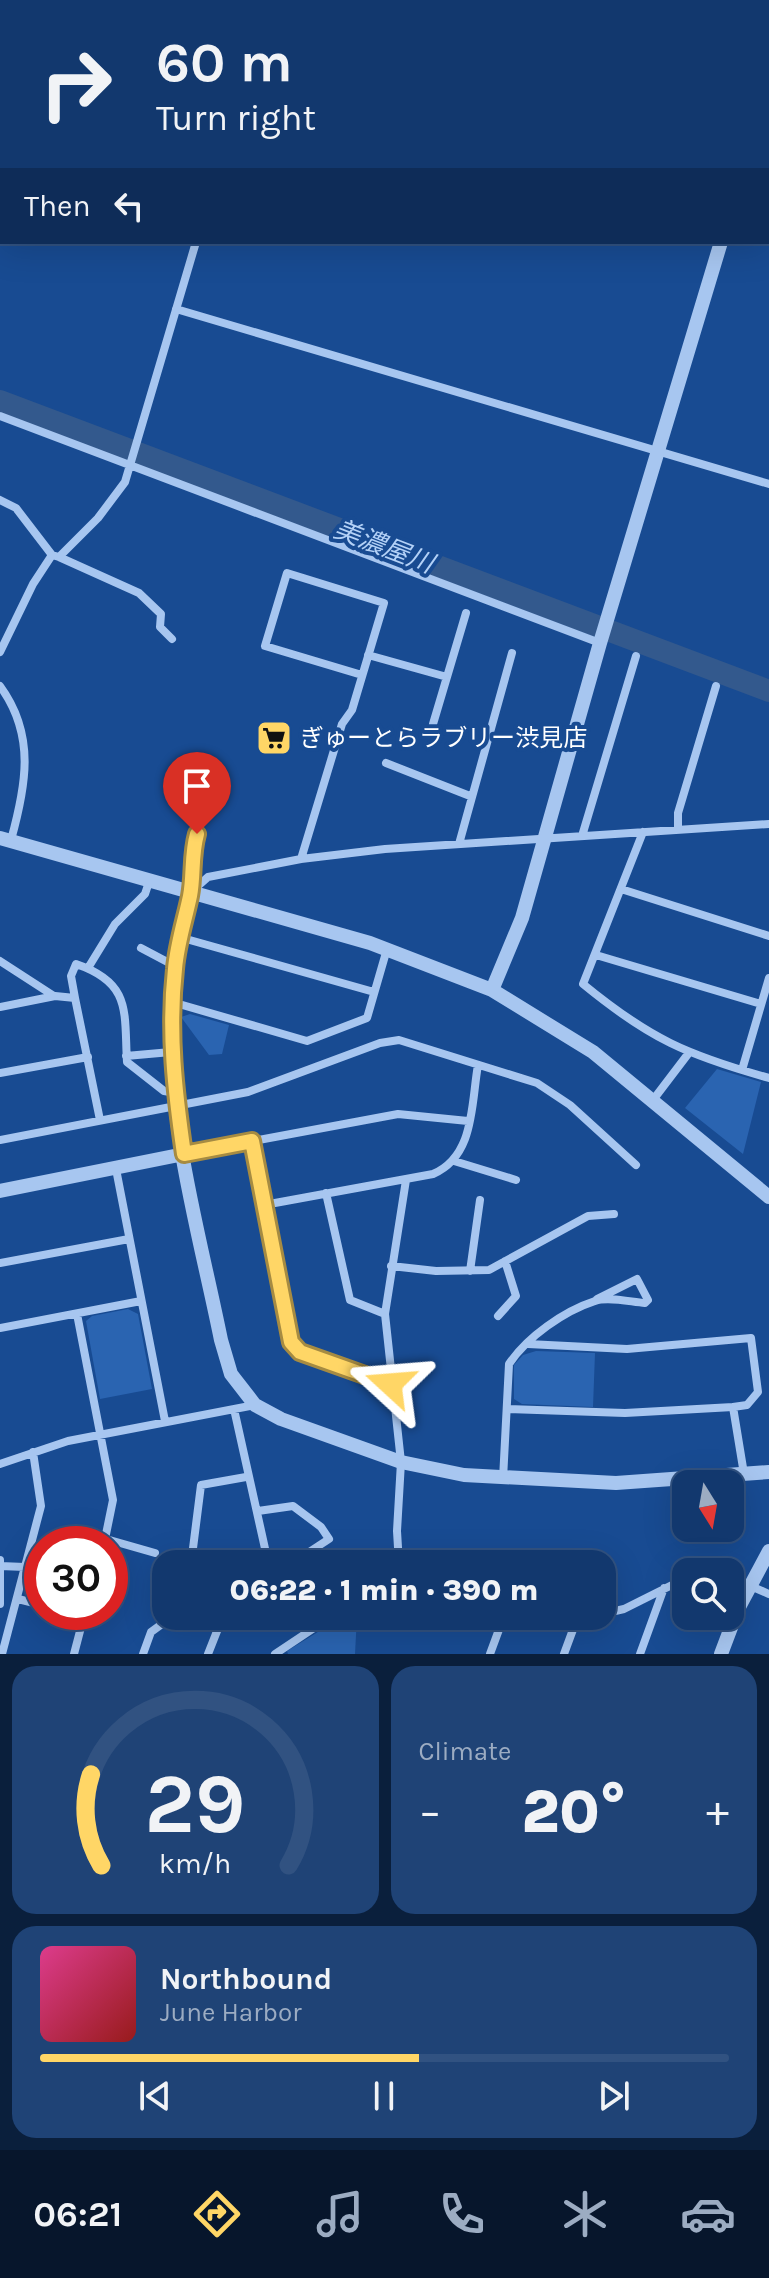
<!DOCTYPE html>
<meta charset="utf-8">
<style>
:root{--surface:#12386e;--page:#1f4376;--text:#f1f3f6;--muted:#9cacc2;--line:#315281;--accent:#ffd666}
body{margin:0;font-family:Karla,"Noto Sans JP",sans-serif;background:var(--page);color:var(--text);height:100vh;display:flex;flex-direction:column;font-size:30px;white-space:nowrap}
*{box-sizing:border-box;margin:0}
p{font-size:26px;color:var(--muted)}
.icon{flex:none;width:44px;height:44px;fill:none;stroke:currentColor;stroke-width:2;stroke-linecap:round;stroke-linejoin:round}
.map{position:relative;height:1654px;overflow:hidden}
.sheet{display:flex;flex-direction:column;gap:12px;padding:12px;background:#0a1f3c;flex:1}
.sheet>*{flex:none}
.hud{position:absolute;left:0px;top:0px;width:770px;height:244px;box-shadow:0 8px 32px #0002,0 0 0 2px var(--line);background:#12386e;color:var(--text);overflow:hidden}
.needle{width:52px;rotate:169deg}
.tools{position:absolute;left:672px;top:1470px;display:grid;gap:16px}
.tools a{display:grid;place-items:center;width:72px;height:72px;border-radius:16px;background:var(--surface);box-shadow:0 8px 32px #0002,0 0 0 2px var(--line);font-size:40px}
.speed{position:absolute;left:24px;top:1526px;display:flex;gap:16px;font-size:40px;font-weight:700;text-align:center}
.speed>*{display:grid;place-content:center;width:104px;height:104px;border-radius:50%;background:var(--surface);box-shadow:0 8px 32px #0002,0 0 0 2px var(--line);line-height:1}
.speed .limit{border:12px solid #d22;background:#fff;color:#111}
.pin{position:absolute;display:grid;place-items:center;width:68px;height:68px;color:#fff;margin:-82px -34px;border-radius:50% 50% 50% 0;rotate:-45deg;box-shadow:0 0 8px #0007}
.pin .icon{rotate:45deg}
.me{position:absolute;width:88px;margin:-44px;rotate:289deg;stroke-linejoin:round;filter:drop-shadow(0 0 6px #0008)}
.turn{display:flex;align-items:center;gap:28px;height:168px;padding:0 24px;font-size:36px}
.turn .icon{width:104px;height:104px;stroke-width:2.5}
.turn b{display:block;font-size:56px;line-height:68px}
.then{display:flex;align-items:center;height:76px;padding:0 24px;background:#0003;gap:16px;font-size:30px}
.big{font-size:60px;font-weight:800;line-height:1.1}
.sheet .card{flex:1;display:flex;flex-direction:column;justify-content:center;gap:12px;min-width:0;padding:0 28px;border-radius:24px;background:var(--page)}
.sheet .dial{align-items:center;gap:0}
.dial svg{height:208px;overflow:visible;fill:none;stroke:var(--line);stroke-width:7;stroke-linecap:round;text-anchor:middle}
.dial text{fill:var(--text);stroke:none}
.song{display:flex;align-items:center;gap:24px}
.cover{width:96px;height:96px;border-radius:12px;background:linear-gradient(135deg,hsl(330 70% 55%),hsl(0 70% 35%))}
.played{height:8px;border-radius:4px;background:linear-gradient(90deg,var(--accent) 55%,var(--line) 55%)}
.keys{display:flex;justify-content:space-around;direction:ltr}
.heat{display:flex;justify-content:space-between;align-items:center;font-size:44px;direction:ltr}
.sheet .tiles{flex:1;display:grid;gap:12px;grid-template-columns:1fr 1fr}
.card:last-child{grid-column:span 2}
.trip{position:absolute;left:152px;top:1550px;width:464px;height:80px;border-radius:24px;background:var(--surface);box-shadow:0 8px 32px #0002,0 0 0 2px var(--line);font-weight:800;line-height:80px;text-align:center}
.tab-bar{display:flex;height:128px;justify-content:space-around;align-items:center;background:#07162c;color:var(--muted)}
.tab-bar .icon{width:56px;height:56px}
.tab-bar .current{color:var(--accent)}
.tab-bar b{font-size:36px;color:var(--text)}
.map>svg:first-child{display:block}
.green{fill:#2a64b1}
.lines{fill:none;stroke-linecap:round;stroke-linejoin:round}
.river{stroke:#33598d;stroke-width:22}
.minor{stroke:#a7c6f0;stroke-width:8}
.tertiary{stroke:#a7c6f0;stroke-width:14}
.route-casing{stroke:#a68b42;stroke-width:20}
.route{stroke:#ffd666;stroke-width:14}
.labels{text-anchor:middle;stroke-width:8;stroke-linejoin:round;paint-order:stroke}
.poi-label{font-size:24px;fill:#fff;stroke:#184b92;text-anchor:start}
.water-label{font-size:26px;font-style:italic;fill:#b3d1f7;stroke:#184b92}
</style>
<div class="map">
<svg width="769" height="1654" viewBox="0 0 769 1654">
<rect width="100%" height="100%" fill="#184b92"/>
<!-- green -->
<path class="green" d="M 190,1014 L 229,1025 L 222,1054 L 209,1055 L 181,1017 Z
M 717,1069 L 761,1082 L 743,1154 L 685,1108 Z
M 128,1309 L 138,1314 L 152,1389 L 100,1399 L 86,1321 L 92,1316 Z
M 536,1351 L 595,1353 L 593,1407 L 522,1404 L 514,1399 L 514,1365 L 523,1355 Z
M 344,1616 L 357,1616 L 355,1654 L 288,1654 L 287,1651 Z"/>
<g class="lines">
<!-- river -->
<path class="river" d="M 0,401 L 769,691"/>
<!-- minor -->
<path class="minor" d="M 35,0 L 42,2
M 268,2 L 268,0
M 768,137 L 769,138
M 176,309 L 769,484
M 0,416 L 600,643
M 0,500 L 16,508 L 52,555
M 59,557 L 139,593 L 161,614 L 160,627 L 172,639
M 0,652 L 33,584 L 52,555 L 59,557 L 98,518 L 125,482 L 196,242
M 368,655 L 447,677
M 0,686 C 36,735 26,786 11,840
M 433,724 L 466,613
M 386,763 L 470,796
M 678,829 L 678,813 L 716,686
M 643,832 L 583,984 C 650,1039 687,1055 769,1078
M 582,836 L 636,656
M 459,844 L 512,653
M 301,859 L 342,724 L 352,710 L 384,603 L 287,573 L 265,646 L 362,675
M 621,889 L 769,936
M 191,892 L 208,877 L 301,859 L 385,849 L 769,824
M 191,893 L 191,856 L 210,790
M 179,937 L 374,992
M 141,948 L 175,966
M 596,955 L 761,1004
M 0,961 L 54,996
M 88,968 L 115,924 L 145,894 L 150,879
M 75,998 L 71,976 L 76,964 C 132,983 124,1012 127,1062 L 164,1091 L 176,1093
M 172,1002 L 307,1041 L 367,1018 L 387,949
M 0,1007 L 55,996 L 75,998 L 100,1120
M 126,1056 L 171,1052
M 742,1070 L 769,978
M 0,1073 L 88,1057
M 653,1100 L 688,1054
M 0,1140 L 248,1092 L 380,1043 L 399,1040 L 537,1083 L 570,1105 L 636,1165
M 252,1141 L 291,1342 L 300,1352 L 390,1384
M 184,1154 L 398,1114 L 468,1121
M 454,1161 L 516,1180
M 116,1169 L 165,1421
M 326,1193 L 350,1300 L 385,1314
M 264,1205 L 433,1174 C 475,1156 471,1104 478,1065
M 0,1263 L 129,1239
M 391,1266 L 436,1271 L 489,1270 L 588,1216 L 614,1214
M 470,1271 L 480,1200
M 77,1314 L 113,1500 L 104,1544
M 498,1316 L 516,1296 L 505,1261
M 0,1328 L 141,1301
M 528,1344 L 627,1349 L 751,1338 L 758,1392 L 747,1405 L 733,1407 L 744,1474
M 234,1409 L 268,1562
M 507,1409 L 625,1413 L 733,1407
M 0,1464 L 68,1441 L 255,1405
M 503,1479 L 509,1364 C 527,1337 564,1311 595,1301 C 608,1296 631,1302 645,1303 L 648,1300 L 637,1279 L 597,1299
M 258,1511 L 293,1506 L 321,1527 L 329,1539 L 297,1560 L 261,1564
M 106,1539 L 155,1553
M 0,1560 L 0,1604
M 191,1564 L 201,1485 L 246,1477
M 399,1564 L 397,1531 L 401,1462 L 385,1314 L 406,1180
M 0,1566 L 25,1567
M 730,1577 L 769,1594
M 18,1599 L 42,1605
M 70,1612 L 84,1615
M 602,1614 L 624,1609 L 686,1578
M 2,1654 L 41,1506 L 33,1452
M 74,1654 L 85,1612
M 143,1654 L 151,1632 L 173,1616
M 208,1654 L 223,1616
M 275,1654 L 332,1616
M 490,1654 L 504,1616
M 564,1654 L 578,1616
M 640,1654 L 664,1588"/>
<!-- tertiary -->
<path class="tertiary" d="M 768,86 L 769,82
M 0,838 L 370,943 L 492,990 L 593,1052 L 769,1197
M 191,893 C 180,935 172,976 171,1020 C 168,1127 200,1236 221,1340 L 231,1374 L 255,1405 L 281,1419 L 401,1462 L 464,1475 L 616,1483 L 769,1472
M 492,990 L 522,918 L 600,643 L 721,242
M 0,1191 L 184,1154
M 721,1654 L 738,1609 L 769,1551"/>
</g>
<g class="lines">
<defs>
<path id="route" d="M 197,834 C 191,855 194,875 190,896 C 185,920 177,944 175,969 C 168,1032 175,1092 184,1154 L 252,1141 L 291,1342 L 300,1352 L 390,1384"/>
</defs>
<!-- route casing -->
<use href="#route" class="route-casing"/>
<!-- route -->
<use href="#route" class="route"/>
</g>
<!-- icons -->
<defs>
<symbol id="supermarket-square" viewBox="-11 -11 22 22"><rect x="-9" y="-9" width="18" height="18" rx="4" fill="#ffd666" stroke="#184b92"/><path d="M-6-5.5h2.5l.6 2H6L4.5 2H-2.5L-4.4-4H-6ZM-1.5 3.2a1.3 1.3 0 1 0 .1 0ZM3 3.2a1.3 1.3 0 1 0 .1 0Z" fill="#111"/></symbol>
</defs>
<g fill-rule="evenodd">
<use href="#supermarket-square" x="254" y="718" width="40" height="40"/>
</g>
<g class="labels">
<!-- poi labels -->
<g class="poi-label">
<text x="300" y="746">ぎゅーとらラブリー渋見店</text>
</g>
<!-- water labels -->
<g class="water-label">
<text transform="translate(384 546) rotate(21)" y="9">美濃屋川</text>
</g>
</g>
</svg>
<div class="tools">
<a><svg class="needle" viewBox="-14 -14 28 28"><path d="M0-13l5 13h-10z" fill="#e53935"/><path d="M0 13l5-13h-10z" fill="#9cacc2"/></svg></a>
<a><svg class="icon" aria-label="search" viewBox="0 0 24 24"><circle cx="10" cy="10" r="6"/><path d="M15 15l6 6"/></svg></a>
</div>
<div class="speed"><div class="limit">30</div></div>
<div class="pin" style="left:197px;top:834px;background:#d93025"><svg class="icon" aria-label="arrive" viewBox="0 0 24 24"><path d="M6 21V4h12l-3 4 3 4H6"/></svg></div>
<svg class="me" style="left:390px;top:1384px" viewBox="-20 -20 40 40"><path d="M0-17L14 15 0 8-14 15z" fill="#ffd666" stroke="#fff" stroke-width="4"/></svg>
<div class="trip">06:22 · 1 min · 390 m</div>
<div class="hud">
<div class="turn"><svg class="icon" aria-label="right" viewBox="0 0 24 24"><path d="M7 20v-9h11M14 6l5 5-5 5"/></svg><div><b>60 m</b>Turn right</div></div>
<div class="then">Then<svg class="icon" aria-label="left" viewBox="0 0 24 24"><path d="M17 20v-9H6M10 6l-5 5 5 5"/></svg></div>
</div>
</div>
<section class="sheet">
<div class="tiles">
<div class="card dial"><svg viewBox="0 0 100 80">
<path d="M14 69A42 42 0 1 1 86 69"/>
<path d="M14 69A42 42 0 0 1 10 34" stroke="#ffd666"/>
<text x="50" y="56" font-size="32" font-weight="700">29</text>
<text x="50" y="72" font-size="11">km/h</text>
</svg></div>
<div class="card"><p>Climate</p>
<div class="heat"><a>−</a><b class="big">20°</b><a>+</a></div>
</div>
<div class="card">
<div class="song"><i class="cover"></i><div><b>Northbound</b><p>June Harbor</p></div></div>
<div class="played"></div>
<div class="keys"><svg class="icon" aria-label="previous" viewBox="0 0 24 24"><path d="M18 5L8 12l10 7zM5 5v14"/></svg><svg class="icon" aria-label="pause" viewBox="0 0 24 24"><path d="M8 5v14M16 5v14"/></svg><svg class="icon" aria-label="next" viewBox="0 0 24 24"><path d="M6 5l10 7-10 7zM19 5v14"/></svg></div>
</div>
</div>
</section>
<nav class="tab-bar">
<b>06:21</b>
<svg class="icon current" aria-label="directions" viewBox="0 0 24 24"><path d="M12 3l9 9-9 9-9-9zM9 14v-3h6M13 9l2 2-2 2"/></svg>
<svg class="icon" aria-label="music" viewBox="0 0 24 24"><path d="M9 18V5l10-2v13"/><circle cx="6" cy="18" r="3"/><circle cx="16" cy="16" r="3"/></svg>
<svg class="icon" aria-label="phone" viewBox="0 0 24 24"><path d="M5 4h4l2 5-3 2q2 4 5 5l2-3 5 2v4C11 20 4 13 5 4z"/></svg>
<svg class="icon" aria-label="climate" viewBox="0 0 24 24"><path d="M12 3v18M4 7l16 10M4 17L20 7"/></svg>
<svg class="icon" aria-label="car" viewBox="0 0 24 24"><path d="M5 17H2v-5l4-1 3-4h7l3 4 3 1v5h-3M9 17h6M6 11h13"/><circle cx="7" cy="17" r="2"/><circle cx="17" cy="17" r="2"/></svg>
</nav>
